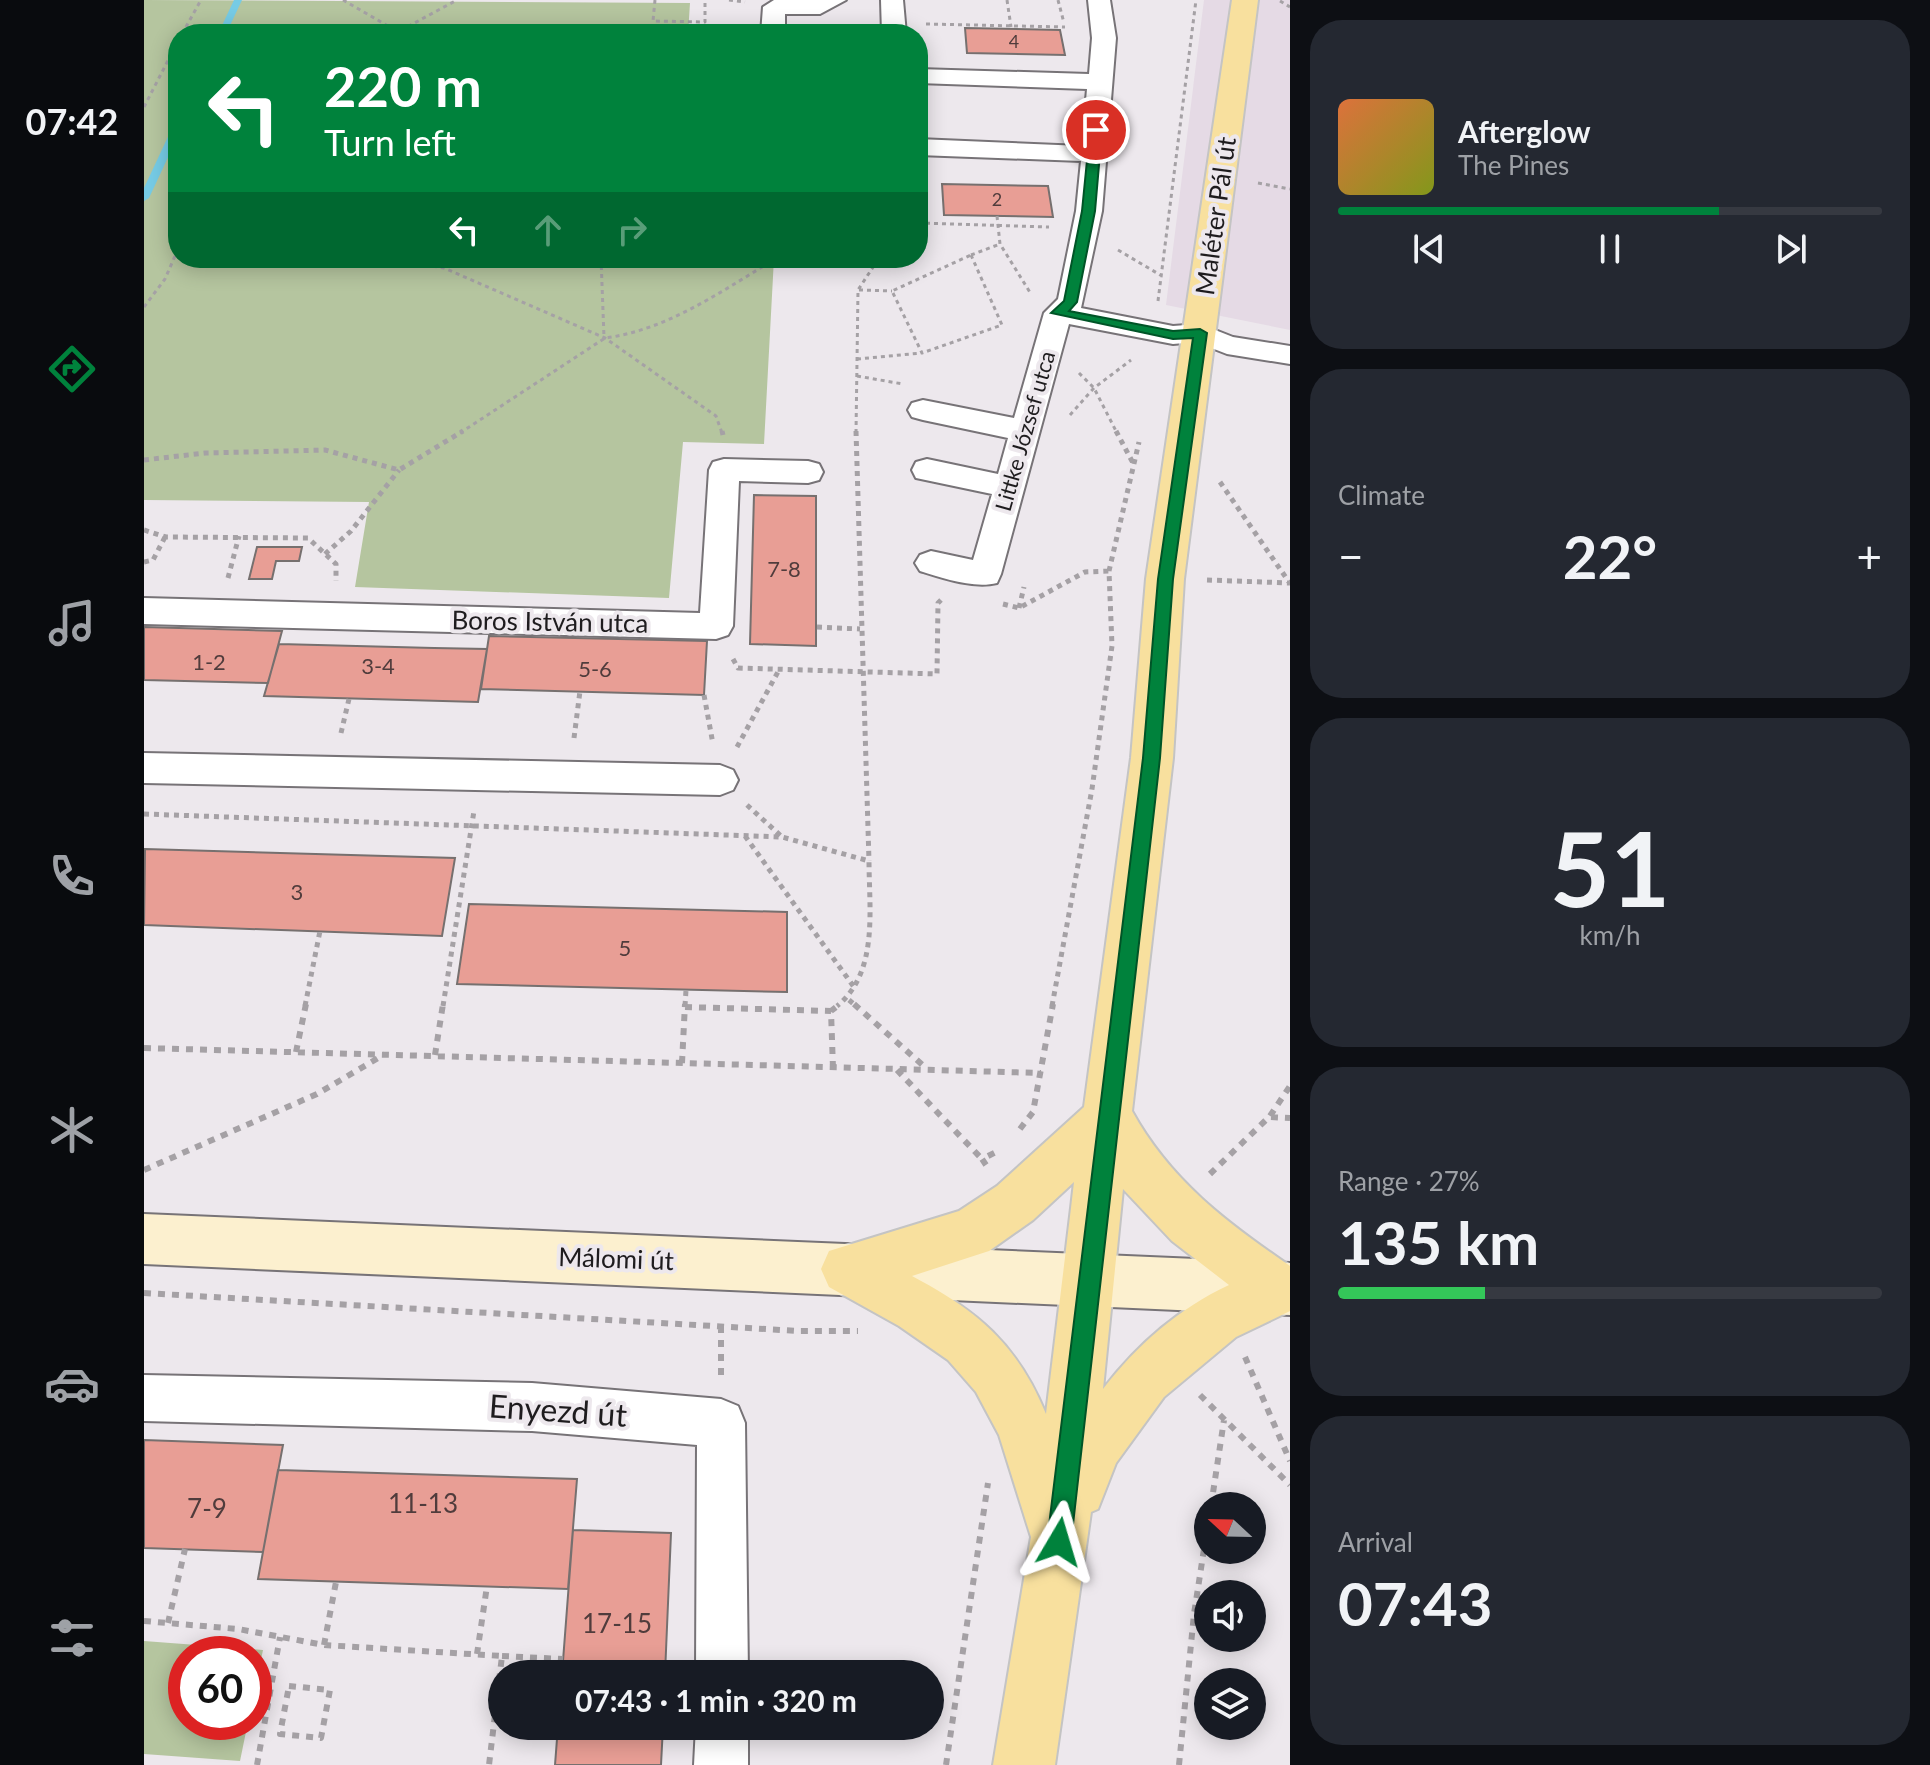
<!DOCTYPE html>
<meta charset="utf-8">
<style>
:root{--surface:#171b24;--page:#242831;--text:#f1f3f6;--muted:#9ea1a6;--line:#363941;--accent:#00823c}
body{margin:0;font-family:Lato,sans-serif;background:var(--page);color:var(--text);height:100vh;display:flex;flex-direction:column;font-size:30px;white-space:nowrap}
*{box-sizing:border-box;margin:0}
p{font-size:26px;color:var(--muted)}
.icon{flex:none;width:44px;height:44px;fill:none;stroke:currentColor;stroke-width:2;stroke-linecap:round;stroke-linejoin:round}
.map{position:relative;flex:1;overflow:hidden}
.panel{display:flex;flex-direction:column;gap:20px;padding:20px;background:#0d0f14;width:640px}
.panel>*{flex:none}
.banner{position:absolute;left:24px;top:24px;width:760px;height:244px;border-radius:32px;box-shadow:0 4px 20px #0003;background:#00823c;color:#fff;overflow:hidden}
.needle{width:52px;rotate:292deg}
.fabs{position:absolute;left:1050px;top:1492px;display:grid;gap:16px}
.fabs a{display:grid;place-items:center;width:72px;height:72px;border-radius:50%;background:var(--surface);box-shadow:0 4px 20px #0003;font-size:40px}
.speed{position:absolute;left:24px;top:1636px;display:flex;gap:16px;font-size:40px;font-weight:700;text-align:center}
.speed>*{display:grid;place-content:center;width:104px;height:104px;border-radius:50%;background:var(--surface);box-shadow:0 4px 20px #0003;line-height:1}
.speed .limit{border:12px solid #d22;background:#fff;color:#111}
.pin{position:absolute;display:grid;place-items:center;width:68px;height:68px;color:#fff;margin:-34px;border:4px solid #fff;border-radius:50%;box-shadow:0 2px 8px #0007}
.me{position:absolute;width:88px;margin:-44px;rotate:7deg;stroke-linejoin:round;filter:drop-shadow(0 0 6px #0008)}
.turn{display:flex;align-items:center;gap:28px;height:168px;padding:0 24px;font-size:36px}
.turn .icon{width:104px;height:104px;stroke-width:2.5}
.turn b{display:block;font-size:56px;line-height:68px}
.lanes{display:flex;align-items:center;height:76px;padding:0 24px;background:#0003;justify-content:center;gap:40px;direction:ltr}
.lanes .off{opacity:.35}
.big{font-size:60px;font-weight:700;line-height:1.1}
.panel .tile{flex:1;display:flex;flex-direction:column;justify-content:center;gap:12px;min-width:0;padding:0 28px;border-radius:32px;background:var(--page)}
.panel .dial{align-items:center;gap:0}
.dial b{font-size:104px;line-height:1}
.song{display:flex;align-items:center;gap:24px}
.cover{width:96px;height:96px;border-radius:12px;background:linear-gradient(135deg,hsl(20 70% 55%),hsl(70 70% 35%))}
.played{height:8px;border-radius:4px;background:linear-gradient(90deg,var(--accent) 70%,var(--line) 70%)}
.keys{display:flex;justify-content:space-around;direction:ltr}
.heat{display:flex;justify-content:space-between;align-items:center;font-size:44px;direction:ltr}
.charge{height:12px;border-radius:6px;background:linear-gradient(90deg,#34c759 27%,var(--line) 0)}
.trip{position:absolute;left:344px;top:1660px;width:456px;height:80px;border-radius:40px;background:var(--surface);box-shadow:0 4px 20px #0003;font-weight:700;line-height:80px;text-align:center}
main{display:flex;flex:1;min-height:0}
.menu{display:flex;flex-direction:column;width:144px;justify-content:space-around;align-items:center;background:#090b0e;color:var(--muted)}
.menu .icon{width:56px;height:56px}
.menu .on{color:var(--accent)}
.menu b{font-size:36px;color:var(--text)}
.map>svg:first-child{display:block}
.built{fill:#e5dae5}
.green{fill:#b5c59f}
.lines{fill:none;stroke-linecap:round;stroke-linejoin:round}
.stream{fill:#76cbe5;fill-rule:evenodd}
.building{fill:#e89e95;stroke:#76706f;stroke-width:2}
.street-casing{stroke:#777377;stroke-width:4}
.secondary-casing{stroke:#777377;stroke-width:4}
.primary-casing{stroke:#c4c4c4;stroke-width:4}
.path-far2{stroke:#a5a1a5;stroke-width:3;stroke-dasharray:4 4;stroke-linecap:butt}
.path-far1{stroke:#a5a1a5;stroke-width:5;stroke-dasharray:5 5;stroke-linecap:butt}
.path{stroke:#a5a1a5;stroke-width:6;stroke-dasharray:7 7;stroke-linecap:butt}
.street{fill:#fff;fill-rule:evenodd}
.secondary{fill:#fcf0cf;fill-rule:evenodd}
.primary{fill:#f8e09e;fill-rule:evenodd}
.route{fill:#00823c;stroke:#005427;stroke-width:2}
.labels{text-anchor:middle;stroke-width:8;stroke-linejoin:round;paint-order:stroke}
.far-number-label{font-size:18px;fill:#503c3c}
.far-street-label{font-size:22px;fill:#1e1c1e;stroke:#ede8ed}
.number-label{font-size:22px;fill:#503c3c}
.street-label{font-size:26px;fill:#1e1c1e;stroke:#ede8ed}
.near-number-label{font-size:26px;fill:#503c3c}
.near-street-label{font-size:32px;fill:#1e1c1e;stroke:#ede8ed}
</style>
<main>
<nav class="menu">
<b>07:42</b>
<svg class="icon on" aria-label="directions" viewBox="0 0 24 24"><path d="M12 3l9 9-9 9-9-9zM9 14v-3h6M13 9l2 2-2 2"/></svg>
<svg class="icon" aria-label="music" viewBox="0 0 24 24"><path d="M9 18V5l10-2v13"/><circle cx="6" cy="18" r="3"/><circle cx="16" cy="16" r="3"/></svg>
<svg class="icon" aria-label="phone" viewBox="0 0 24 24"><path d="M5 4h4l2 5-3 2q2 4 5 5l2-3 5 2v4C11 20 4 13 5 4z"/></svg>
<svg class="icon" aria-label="climate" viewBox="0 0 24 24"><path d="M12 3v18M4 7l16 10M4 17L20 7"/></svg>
<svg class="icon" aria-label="car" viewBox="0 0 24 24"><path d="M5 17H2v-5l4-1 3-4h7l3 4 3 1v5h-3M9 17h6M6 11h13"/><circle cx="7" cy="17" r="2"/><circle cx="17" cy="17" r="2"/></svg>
<svg class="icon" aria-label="filters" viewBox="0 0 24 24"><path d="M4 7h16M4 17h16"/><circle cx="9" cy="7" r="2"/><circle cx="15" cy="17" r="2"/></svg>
</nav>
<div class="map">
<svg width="1146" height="1765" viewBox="0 0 1146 1765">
<rect width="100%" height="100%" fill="#ede8ed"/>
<!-- built -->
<path class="built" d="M 1060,0 L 1146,0 L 1146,330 L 1022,305 Z"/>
<!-- green -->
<path class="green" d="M 0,0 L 546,3 L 544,34 L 34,34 L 34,258 L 630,258 L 620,444 L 539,442 L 525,598 L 211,587 L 225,502 L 0,500 Z
M 0,1641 L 119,1650 L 110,1694 L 110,1654 L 42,1654 L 42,1722 L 104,1722 L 96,1761 L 0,1754 Z"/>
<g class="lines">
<!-- stream -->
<path class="stream" d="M 90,0 L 98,0 L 82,34 L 74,34 Z
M 34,123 L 34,136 L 5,198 L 0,201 L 0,188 L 29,126 Z"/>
</g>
<!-- building -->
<path class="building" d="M 660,27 L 706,28 L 707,34 L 660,34 Z
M 821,28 L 916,30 L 921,55 L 823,53 Z
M 798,184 L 904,186 L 909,217 L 800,215 Z
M 610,495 L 672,496 L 672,646 L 606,644 Z
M 113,547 L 158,547 L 155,561 L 132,561 L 128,579 L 105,579 Z
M 0,627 L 70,629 L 138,631 L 124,683 L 0,680 Z
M 345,636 L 563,641 L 560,695 L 337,689 Z
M 135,644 L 290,648 L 343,649 L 334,702 L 120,696 Z
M 1,849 L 311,858 L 298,936 L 0,925 Z
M 325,904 L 643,912 L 643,992 L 313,984 Z
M 0,1440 L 139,1445 L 119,1552 L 0,1548 Z
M 134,1470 L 433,1479 L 424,1589 L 114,1579 Z
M 429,1530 L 527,1533 L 521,1674 L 418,1674 Z
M 414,1726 L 519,1726 L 517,1765 L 411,1765 Z"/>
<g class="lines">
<defs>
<path id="street" d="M 630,0 L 702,0 L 676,14 L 641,14 L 641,34 L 617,34 L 619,7 Z
M 737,0 L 759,0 L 762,34 L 738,34 Z
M 944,0 L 966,0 L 972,38 L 958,211 L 937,308 L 1029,326 L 1056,324 L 1089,337 L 1146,346 L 1146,364 L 1083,354 L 1052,342 L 1029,344 L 925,324 L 857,574 L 853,583 C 830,589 798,578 776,571 L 771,563 L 776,555 L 787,551 L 829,560 L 848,494 L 772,478 L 768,470 L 772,462 L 783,459 L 854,474 L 864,438 L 779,420 L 768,417 L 764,410 L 768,403 L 779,400 L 870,418 L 900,313 L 914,299 L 932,211 L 937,161 L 774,155 L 774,139 L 938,146 L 943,89 L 774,83 L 774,69 L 945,74 L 948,38 Z
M 580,459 L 664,461 L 675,464 L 679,472 L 675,480 L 664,483 L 595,481 L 589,626 L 584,635 L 572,639 L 0,624 L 0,598 L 556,613 L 565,470 L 569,462 Z
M 0,753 L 576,765 L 589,770 L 594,780 L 589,790 L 576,795 L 0,783 Z
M 0,1375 L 388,1383 L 577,1399 L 594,1406 L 601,1423 L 604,1674 L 552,1674 L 553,1445 L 388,1431 L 0,1421 Z
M 552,1726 L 604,1726 L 604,1765 L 550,1765 Z"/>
<path id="secondary" d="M 0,1214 L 1146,1263 L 1146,1315 L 0,1264 Z"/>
<path id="primary" d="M 1088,0 L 1114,0 L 1040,579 L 1029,758 L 988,1111 C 1026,1180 1082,1222 1146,1266 L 1146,1311 L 1092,1337 L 1020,1397 L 972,1463 L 954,1509 L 947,1512 L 911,1765 L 849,1765 L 887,1537 L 855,1435 L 832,1392 L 804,1360 L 755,1326 L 685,1287 L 677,1269 L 685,1251 L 815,1211 L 853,1186 L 940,1107 L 987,758 L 1002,579 ZM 930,1182 L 927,1208 L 902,1414 C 873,1344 834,1311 768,1276 L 845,1251 L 889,1220 ZM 979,1189 L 1028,1241 L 1085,1285 C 1035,1308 992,1346 959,1389 Z"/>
</defs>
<!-- street casing -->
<use href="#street" class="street-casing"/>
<!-- secondary casing -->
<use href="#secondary" class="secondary-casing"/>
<!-- primary casing -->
<use href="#primary" class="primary-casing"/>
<!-- path-far2 -->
<path class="path-far2" d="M 199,0 L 258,34
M 511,0 L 509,21 L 561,22 L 561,0
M 585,0 L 601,2
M 863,0 L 867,27
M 914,0 L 920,23
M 1136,1 L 1146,7
M 782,24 L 921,27
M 38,34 L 57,0
M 250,34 L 313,0
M 0,107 L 34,41
M 1114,183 L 1146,189
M 853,216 L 856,244 L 887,294
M 774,223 L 905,227
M 974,250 L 1018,276
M 827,255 L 856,244
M 827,255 L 858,325 L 778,353 L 748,291 Z
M 457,258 L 460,337
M 281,265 L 300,268 L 461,338 L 572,416 L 578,433
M 715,290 L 748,291
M 1014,301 L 1052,0
M 0,307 L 21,279 L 34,249
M 713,359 L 778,353
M 935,373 L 950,388 L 973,433
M 713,376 L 759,384
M 926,415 L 950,388 L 987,360
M 316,433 L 461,338 C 524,330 579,290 633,258
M 712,433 L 714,290 L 735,258"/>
<!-- path-far1 -->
<path class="path-far1" d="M 578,431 L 579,435
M 712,431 L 725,861
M 972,431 L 989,463
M 0,460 L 61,453 L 181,450 L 255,470 L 319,431
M 1076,482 L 1145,582
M 0,530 L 22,537 L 164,538 L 192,564 L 192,581
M 181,554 L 207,531 L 255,470
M 0,562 L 9,560 L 21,537
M 84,578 L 95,536
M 1063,580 L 1146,583
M 859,604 L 875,608 L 941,572 L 965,571
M 875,608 L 880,587
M 673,627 L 716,629
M 589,659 L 594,668 L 793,674 L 794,603 L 797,600
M 560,695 L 569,744
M 197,733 L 205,699
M 430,738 L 436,691
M 593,747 L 635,670
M 603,805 L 637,836
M 0,814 L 638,837 L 725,861 C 725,909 735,972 693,1006
M 601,836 L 710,987
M 705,1000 L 712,1006
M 161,1006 L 176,931
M 299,1006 L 330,811
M 541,1006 L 542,990
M 908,1006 L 948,789 L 968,646 L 965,571 L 995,442"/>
<!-- path -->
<path class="path" d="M 710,1004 L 783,1069
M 541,1007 L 687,1011
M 0,1048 L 897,1073
M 152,1052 L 162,1004
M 291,1055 L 299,1004
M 538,1063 L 541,1004
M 689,1068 L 687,1011 L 696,1004
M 753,1070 L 838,1159
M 1126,1116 L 1146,1086
M 876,1129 L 889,1112 L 909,1004
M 842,1165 L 838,1159 L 852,1152
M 0,1170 L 173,1094 L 241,1054
M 1066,1174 L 1125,1117 L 1146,1118
M 0,1293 L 655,1331 L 714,1331
M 577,1326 L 577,1378
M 1101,1357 L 1146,1461
M 1056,1395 L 1146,1485
M 1067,1506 L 1080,1420
M 0,1621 L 94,1629 L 180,1645 L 358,1656 L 345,1765
M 24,1623 L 41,1549
M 180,1645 L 192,1582
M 333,1654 L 343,1586
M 358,1656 L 419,1659
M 145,1686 L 186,1690 L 177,1738 L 136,1734 Z
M 113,1765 L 136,1637
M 802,1765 L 844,1483
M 1035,1765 L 1050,1614 L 1064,1523"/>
<!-- street -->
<use href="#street" class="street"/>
<!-- secondary -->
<use href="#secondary" class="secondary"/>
<!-- primary -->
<use href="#primary" class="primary"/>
</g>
<!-- route -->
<path class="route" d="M 952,126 L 958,130 L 951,211 L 933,302 L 925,311 L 1029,331 L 1056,329 L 1063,333 L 1029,579 L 1016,758 L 927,1542 L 924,1551 L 915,1554 L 907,1551 L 903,1542 L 999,758 L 1014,579 L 1049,338 L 1029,339 L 907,313 L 920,301 L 938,211 L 946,130 Z"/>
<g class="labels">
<!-- far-number labels -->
<g class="far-number-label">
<text x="870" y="48">4</text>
<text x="853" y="206">2</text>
</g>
<!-- far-street labels -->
<g class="far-street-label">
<text transform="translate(881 431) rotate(-74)" y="8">Littke József utca</text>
</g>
<!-- number labels -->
<g class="number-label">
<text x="640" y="577">7-8</text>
<text x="65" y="670">1-2</text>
<text x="234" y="674">3-4</text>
<text x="451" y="677">5-6</text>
<text x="153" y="900">3</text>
<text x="481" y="956">5</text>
</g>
<!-- street labels -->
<g class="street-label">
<text transform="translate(1072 216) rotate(-82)" y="9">Maléter Pál út</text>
<text transform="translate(406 622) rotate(1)" y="9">Boros István utca</text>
<text transform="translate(472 1259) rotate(2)" y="9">Málomi út</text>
</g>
<!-- near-number labels -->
<g class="near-number-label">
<text x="279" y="1513">11-13</text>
<text x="63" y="1518">7-9</text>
<text x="473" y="1633">17-15</text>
</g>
<!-- near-street labels -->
<g class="near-street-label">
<text transform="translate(414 1411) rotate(4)" y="11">Enyezd út</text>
</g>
</g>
</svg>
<div class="fabs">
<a><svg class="needle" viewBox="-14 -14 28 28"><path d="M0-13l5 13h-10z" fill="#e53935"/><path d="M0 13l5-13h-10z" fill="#9ea1a6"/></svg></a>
<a><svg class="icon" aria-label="sound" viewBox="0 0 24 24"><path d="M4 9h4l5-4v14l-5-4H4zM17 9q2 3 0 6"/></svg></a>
<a><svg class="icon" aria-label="layers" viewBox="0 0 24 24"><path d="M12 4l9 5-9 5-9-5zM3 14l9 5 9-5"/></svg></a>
</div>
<div class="speed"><div class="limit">60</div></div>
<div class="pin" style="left:952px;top:130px;background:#d93025"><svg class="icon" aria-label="arrive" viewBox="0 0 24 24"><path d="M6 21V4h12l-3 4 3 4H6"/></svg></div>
<svg class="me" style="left:915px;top:1542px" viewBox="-20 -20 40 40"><path d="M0-17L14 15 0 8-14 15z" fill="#00823c" stroke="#fff" stroke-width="4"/></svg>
<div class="trip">07:43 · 1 min · 320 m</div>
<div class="banner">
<div class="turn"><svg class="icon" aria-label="left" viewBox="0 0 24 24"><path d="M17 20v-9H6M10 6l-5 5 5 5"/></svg><div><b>220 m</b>Turn left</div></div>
<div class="lanes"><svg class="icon" aria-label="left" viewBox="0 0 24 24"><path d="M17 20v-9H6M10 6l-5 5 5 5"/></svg><svg class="icon off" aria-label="ahead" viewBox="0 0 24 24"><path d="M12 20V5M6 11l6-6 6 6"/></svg><svg class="icon off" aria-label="right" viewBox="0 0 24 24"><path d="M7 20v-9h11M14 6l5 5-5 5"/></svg></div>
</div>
</div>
<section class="panel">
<div class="tile">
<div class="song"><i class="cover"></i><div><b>Afterglow</b><p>The Pines</p></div></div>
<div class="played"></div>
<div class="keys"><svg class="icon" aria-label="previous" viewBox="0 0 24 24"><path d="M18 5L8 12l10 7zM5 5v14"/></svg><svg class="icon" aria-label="pause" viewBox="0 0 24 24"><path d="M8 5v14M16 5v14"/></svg><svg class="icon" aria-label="next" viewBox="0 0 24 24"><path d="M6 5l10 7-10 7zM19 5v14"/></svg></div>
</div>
<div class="tile"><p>Climate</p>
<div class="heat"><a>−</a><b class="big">22°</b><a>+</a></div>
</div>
<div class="tile dial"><b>51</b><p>km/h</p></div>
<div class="tile"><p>Range · 27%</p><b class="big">135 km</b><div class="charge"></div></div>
<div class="tile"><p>Arrival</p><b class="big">07:43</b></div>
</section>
</main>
